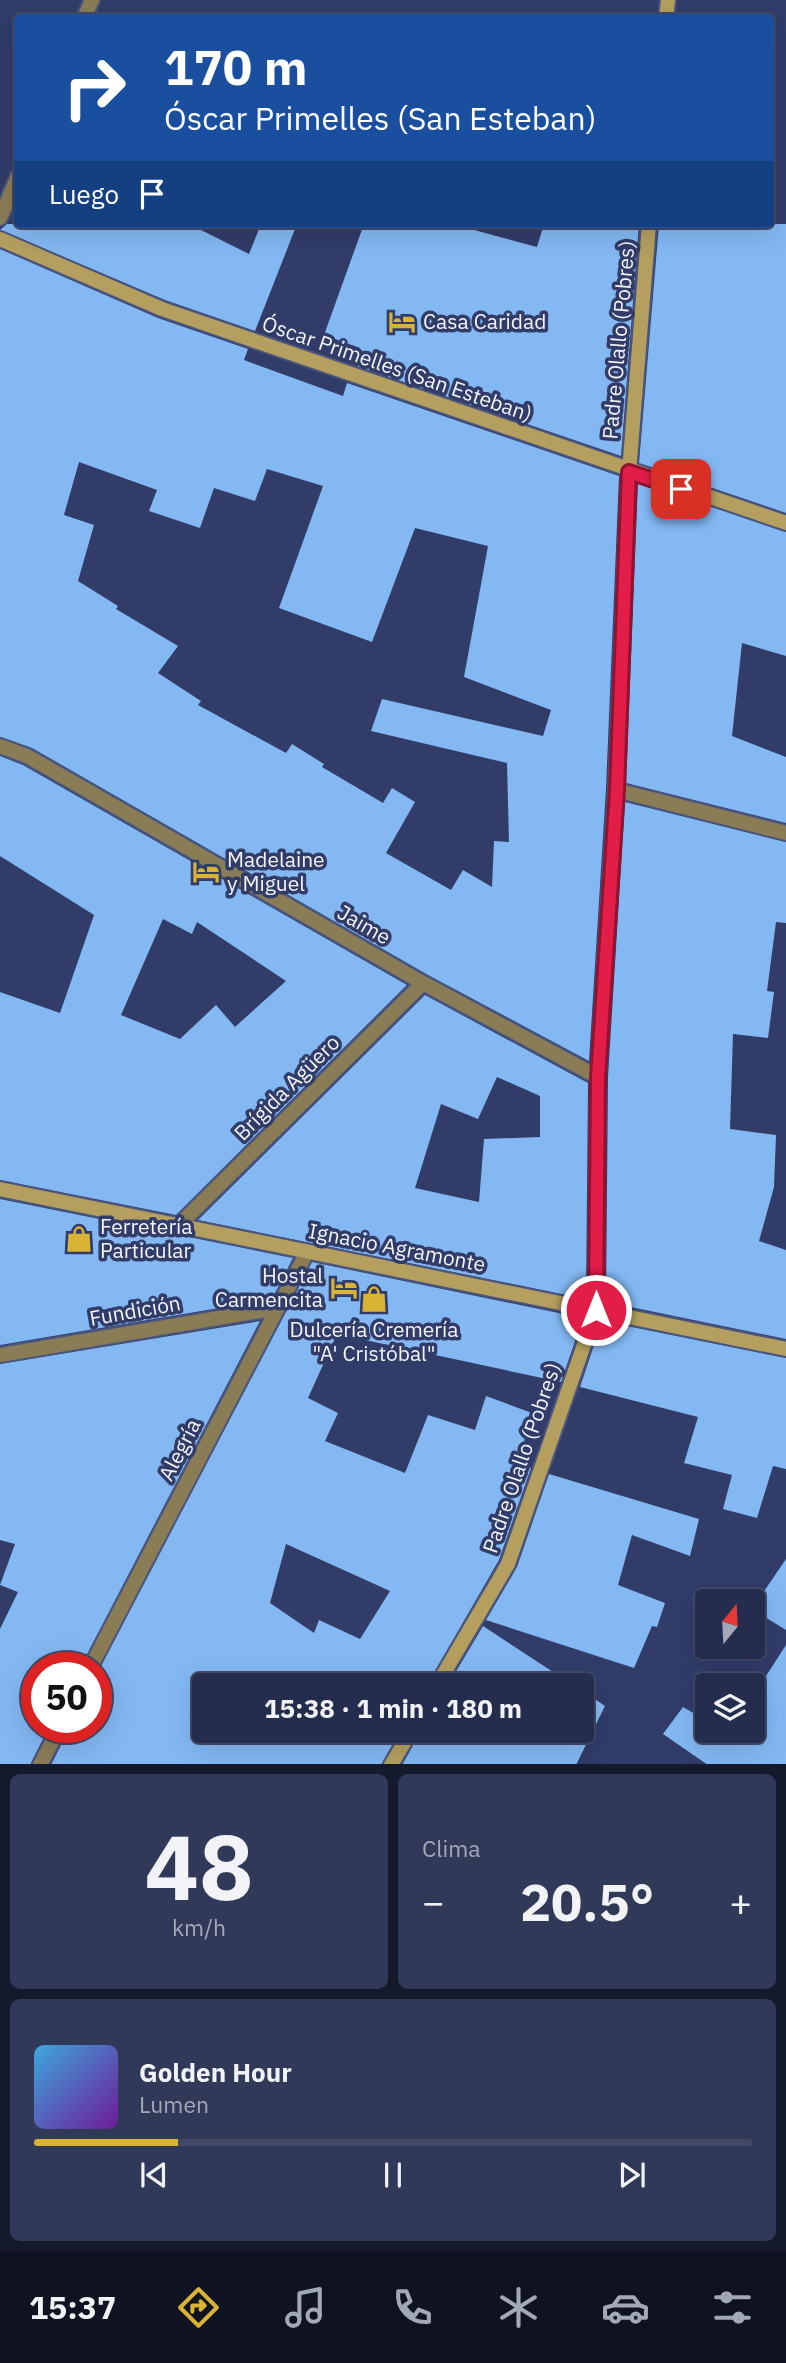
<!DOCTYPE html>
<html lang="es">
<meta charset="utf-8">
<style>
:root{--surface:#252d4f;--page:#313959;--text:#f1f3f6;--muted:#a3a8b7;--line:#424966;--accent:#d9b334}
body{margin:0;font-family:"IBM Plex Sans",sans-serif;background:var(--page);color:var(--text);height:100vh;display:flex;flex-direction:column;font-size:26px;white-space:nowrap}
*{box-sizing:border-box;margin:0}
p{font-size:23px;color:var(--muted)}
.icon{flex:none;width:38px;height:38px;fill:none;stroke:currentColor;stroke-width:2;stroke-linecap:round;stroke-linejoin:round}
.map{position:relative;height:1764px;overflow:hidden}
.drawer{display:flex;flex-direction:column;gap:10px;padding:10px;background:#14192b;flex:1}
.drawer>*{flex:none}
.banner{position:absolute;left:14px;top:14px;width:760px;height:214px;border-radius:7px;box-shadow:0 7px 28px #0002,0 0 0 2px var(--line);background:#1a4fa0;color:#fff;overflow:hidden}
.needle{width:46px;rotate:18deg}
.buttons{position:absolute;left:695px;top:1589px;display:grid;gap:14px}
.buttons a{display:grid;place-items:center;width:70px;height:70px;border-radius:7px;background:var(--surface);box-shadow:0 7px 28px #0002,0 0 0 2px var(--line);font-size:35px}
.speed{position:absolute;left:21px;top:1652px;display:flex;gap:14px;font-size:35px;font-weight:700;text-align:center}
.speed>*{display:grid;place-content:center;width:91px;height:91px;border-radius:50%;background:var(--surface);box-shadow:0 7px 28px #0002,0 0 0 2px var(--line);line-height:1}
.speed .limit{border:10px solid #d22;background:#fff;color:#111}
.pin{position:absolute;display:grid;place-items:center;width:60px;height:60px;color:#fff;margin:-30px;border-radius:14px;box-shadow:0 4px 10px #0006}
.me{position:absolute;width:77px;margin:-38px;rotate:0deg;stroke-linejoin:round;filter:drop-shadow(0 0 5px #0008)}
.turn{display:flex;align-items:center;gap:24px;height:147px;padding:0 35px;font-size:32px}
.turn .icon{width:91px;height:91px;stroke-width:2.5}
.turn b{display:block;font-size:49px;line-height:60px}
.then{display:flex;align-items:center;height:66px;padding:0 35px;background:#0003;gap:14px;font-size:26px}
.big{font-size:52px;font-weight:700;line-height:1.1}
.drawer .card{flex:1;display:flex;flex-direction:column;justify-content:center;gap:10px;min-width:0;padding:0 24px;border-radius:10px;background:var(--page)}
.drawer .dial{align-items:center;gap:0}
.dial b{font-size:91px;line-height:1}
.song{display:flex;align-items:center;gap:21px}
.cover{width:84px;height:84px;border-radius:10px;background:linear-gradient(135deg,hsl(200 70% 55%),hsl(280 70% 35%))}
.played{height:7px;border-radius:4px;background:linear-gradient(90deg,var(--accent) 20%,var(--line) 20%)}
.keys{display:flex;justify-content:space-around;direction:ltr}
.heat{display:flex;justify-content:space-between;align-items:center;font-size:38px;direction:ltr}
.drawer .tiles{flex:1;display:grid;gap:10px;grid-template-columns:1fr 1fr}
.card:last-child{grid-column:span 2}
.trip{position:absolute;left:192px;top:1673px;width:402px;height:70px;border-radius:7px;background:var(--surface);box-shadow:0 7px 28px #0002,0 0 0 2px var(--line);font-weight:700;line-height:70px;text-align:center}
.menu{display:flex;height:112px;justify-content:space-around;align-items:center;background:#0f1220;color:var(--muted)}
.menu .icon{width:49px;height:49px}
.menu .selected{color:var(--accent)}
.menu b{font-size:32px;color:var(--text)}
.map>svg:first-child{display:block}
.building{fill:#83b8f3;fill-rule:evenodd}
.lines{fill:none;stroke-linecap:round;stroke-linejoin:round}
.minor-casing{stroke:#4c567d;stroke-width:18}
.secondary-casing{stroke:#4c567d;stroke-width:18}
.minor{stroke:#8a7d56;stroke-width:14}
.secondary{stroke:#b49f5f;stroke-width:14}
.route-casing{stroke:#92132f;stroke-width:18}
.route{stroke:#e11d48;stroke-width:12}
.labels{text-anchor:middle;stroke-width:7;stroke-linejoin:round;paint-order:stroke}
.poi-label{font-size:21px;fill:#f2f4fa;stroke:#313c69;text-anchor:start}
.street-label{font-size:21px;fill:#f2f4fa;stroke:#313c69}
</style>
<div class="map">
<svg width="786" height="1765" viewBox="0 0 786 1765">
<rect width="100%" height="100%" fill="#313c69"/>
<!-- building -->
<path class="building" d="M 7,224 L 189,224 L 249,254 L 261,224 L 297,224 L 255,331 L 165,300 L 0,230 Z
M 364,224 L 452,224 L 537,247 L 544,224 L 639,224 L 621,456 L 354,365 L 360,348 L 324,335 Z
M 659,224 L 786,224 L 786,513 L 639,463 Z
M 0,249 L 158,318 L 248,349 L 244,360 L 296,379 L 343,396 L 347,383 L 619,476 L 606,789 L 589,1061 L 428,975 L 32,748 L 0,737 ZM 79,462 L 157,490 L 149,511 L 200,528 L 214,488 L 255,501 L 267,469 L 323,486 L 279,608 L 372,642 L 415,528 L 488,546 L 464,677 L 551,710 L 543,736 L 382,699 L 371,731 L 507,763 L 509,842 L 494,841 L 492,887 L 463,870 L 451,890 L 386,853 L 415,802 L 392,788 L 383,803 L 322,767 L 324,764 L 292,744 L 286,753 L 198,705 L 201,701 L 158,673 L 178,646 L 116,609 L 118,606 L 78,581 L 94,525 L 64,515 Z
M 638,482 L 786,532 L 786,656 L 742,643 L 732,736 L 786,757 L 786,823 L 626,783 Z
M 0,756 L 23,765 L 407,985 L 176,1215 L 0,1180 L 0,992 L 60,1013 L 94,915 L 0,856 ZM 163,919 L 192,934 L 197,922 L 286,981 L 235,1027 L 216,1005 L 180,1039 L 121,1015 Z
M 625,802 L 786,842 L 786,923 L 776,922 L 767,991 L 774,992 L 768,1038 L 733,1034 L 730,1129 L 776,1135 L 774,1187 L 759,1241 L 786,1250 L 786,1339 L 606,1302 L 608,1077 Z
M 425,995 L 588,1083 L 586,1299 L 198,1220 ZM 497,1077 L 540,1096 L 540,1137 L 484,1139 L 479,1202 L 415,1188 L 441,1104 L 478,1119 Z
M 0,1199 L 293,1258 L 272,1299 L 0,1345 Z
M 312,1262 L 583,1318 L 561,1382 L 337,1334 L 308,1398 L 338,1413 L 325,1441 L 405,1473 L 428,1415 L 475,1430 L 486,1396 L 532,1413 L 518,1464 L 531,1468 L 499,1560 L 427,1685 L 205,1685 L 205,1731 L 400,1731 L 381,1765 L 51,1765 L 70,1727 L 96,1727 L 96,1675 ZM 286,1544 L 390,1591 L 360,1639 L 319,1620 L 314,1633 L 270,1603 Z
M 260,1321 L 80,1668 L 37,1668 L 37,1727 L 49,1727 L 30,1765 L 0,1765 L 0,1629 L 18,1592 L 0,1585 L 15,1544 L 0,1540 L 0,1364 Z
M 602,1321 L 786,1358 L 786,1469 L 773,1466 L 757,1518 L 723,1509 L 732,1475 L 684,1463 L 698,1417 L 580,1387 Z
M 549,1474 L 699,1519 L 690,1556 L 632,1535 L 618,1585 L 665,1603 L 657,1627 L 652,1626 L 634,1668 L 486,1620 L 517,1567 Z
M 786,1559 L 786,1630 L 752,1609 Z
M 483,1626 L 573,1685 L 448,1685 Z
M 786,1645 L 786,1765 L 708,1765 L 663,1734 L 683,1707 L 707,1721 L 707,1731 L 752,1731 L 752,1685 L 732,1685 L 740,1674 L 759,1687 Z
M 583,1691 L 605,1706 L 576,1765 L 402,1765 L 421,1731 L 583,1731 Z"/>
<g class="lines">
<defs>
<path id="minor" d="M 84,18 L 92,0
M 0,218 L 18,176
M 0,746 L 27,756 L 423,983 L 598,1077
M 616,790 L 786,833
M 180,1224 L 423,983
M 0,1355 L 277,1308
M 90,1668 L 307,1252
M 40,1765 L 60,1727"/>
<path id="secondary" d="M 666,18 L 668,0
M 0,239 L 162,309 L 786,523
M 0,1189 L 786,1349
M 437,1685 L 508,1564 L 596,1310 L 598,1077 L 616,790 L 629,472 L 649,224
M 391,1765 L 411,1731"/>
</defs>
<!-- minor casing -->
<use href="#minor" class="minor-casing"/>
<!-- secondary casing -->
<use href="#secondary" class="secondary-casing"/>
<!-- minor -->
<use href="#minor" class="minor"/>
<!-- secondary -->
<use href="#secondary" class="secondary"/>
</g>
<g class="lines">
<defs>
<path id="route" d="M 596,1310 L 598,1077 L 617,790 L 629,472 L 681,489"/>
</defs>
<!-- route casing -->
<use href="#route" class="route-casing"/>
<!-- route -->
<use href="#route" class="route"/>
</g>
<!-- icons -->
<defs>
<symbol id="hotel-bare" viewBox="-9 -9 18 18"><path d="M-6-4.5h1.5V1H6V5H4.5V3h-9V5H-6ZM-4 0a1.8 1.8 0 1 1 3.6 0ZM.5 0V-2.5h3Q6-2.5 6 0Z" fill="#d9b334" stroke="#313c69" stroke-width="2.5" paint-order="stroke"/></symbol>
<symbol id="shop-bare" viewBox="-9 -9 18 18"><path d="M-5-2.5h2.3a2.7 3.5 0 0 1 5.4 0H5L5.5 6h-11ZM-1.5-2.5h3a1.5 2.3 0 0 0-3 0Z" fill="#d9b334" stroke="#313c69" stroke-width="2.5" paint-order="stroke"/></symbol>
</defs>
<g fill-rule="evenodd">
<use href="#hotel-bare" x="383" y="303" width="38" height="38"/>
<use href="#hotel-bare" x="187" y="853" width="38" height="38"/>
<use href="#shop-bare" x="60" y="1220" width="38" height="38"/>
<use href="#hotel-bare" x="325" y="1269" width="38" height="38"/>
<use href="#shop-bare" x="355" y="1280" width="38" height="38"/>
</g>
<g class="labels">
<!-- poi labels -->
<g class="poi-label">
<text x="423" y="329">Casa Caridad</text>
<text x="227" y="867">Madelaine<tspan x="227" dy="24">y Miguel</tspan></text>
<text x="100" y="1234">Ferretería<tspan x="100" dy="24">Particular</tspan></text>
<text x="323" y="1283" text-anchor="end">Hostal<tspan x="323" dy="24">Carmencita</tspan></text>
<text x="374" y="1337" text-anchor="middle">Dulcería Cremería<tspan x="374" dy="24">"A' Cristóbal"</tspan></text>
</g>
<!-- street labels -->
<g class="street-label">
<text transform="translate(619 340) rotate(-85)" y="7">Padre Olallo (Pobres)</text>
<text transform="translate(397 369) rotate(19)" y="7">Óscar Primelles (San Esteban)</text>
<text transform="translate(364 925) rotate(30)" y="7">Jaime</text>
<text transform="translate(287 1088) rotate(-45)" y="7">Brígida Agüero</text>
<text transform="translate(397 1248) rotate(11)" y="7">Ignacio Agramonte</text>
<text transform="translate(135 1311) rotate(-10)" y="7">Fundición</text>
<text transform="translate(180 1450) rotate(-63)" y="7">Alegría</text>
<text transform="translate(522 1458) rotate(-71)" y="7">Padre Olallo (Pobres)</text>
</g>
</g>
</svg>
<div class="buttons">
<a><svg class="needle" viewBox="-14 -14 28 28"><path d="M0-13l5 13h-10z" fill="#e53935"/><path d="M0 13l5-13h-10z" fill="#a3a8b7"/></svg></a>
<a><svg class="icon" aria-label="layers" viewBox="0 0 24 24"><path d="M12 4l9 5-9 5-9-5zM3 14l9 5 9-5"/></svg></a>
</div>
<div class="speed"><div class="limit">50</div></div>
<div class="pin" style="left:681px;top:489px;background:#d93025"><svg class="icon" aria-label="arrive" viewBox="0 0 24 24"><path d="M6 21V4h12l-3 4 3 4H6"/></svg></div>
<svg class="me" style="left:596px;top:1310px" viewBox="-20 -20 40 40"><circle r="17" fill="#e11d48" stroke="#fff" stroke-width="3"/><path d="M0-11L8 9 0 5-8 9z" fill="#fff"/></svg>
<div class="trip">15:38 · 1 min · 180 m</div>
<div class="banner">
<div class="turn"><svg class="icon" aria-label="right" viewBox="0 0 24 24"><path d="M7 20v-9h11M14 6l5 5-5 5"/></svg><div><b>170 m</b>Óscar Primelles (San Esteban)</div></div>
<div class="then">Luego<svg class="icon" aria-label="arrive" viewBox="0 0 24 24"><path d="M6 21V4h12l-3 4 3 4H6"/></svg></div>
</div>
</div>
<section class="drawer">
<div class="tiles">
<div class="card dial"><b>48</b><p>km/h</p></div>
<div class="card"><p>Clima</p>
<div class="heat"><a>−</a><b class="big">20.5°</b><a>+</a></div>
</div>
<div class="card">
<div class="song"><i class="cover"></i><div><b>Golden Hour</b><p>Lumen</p></div></div>
<div class="played"></div>
<div class="keys"><svg class="icon" aria-label="previous" viewBox="0 0 24 24"><path d="M18 5L8 12l10 7zM5 5v14"/></svg><svg class="icon" aria-label="pause" viewBox="0 0 24 24"><path d="M8 5v14M16 5v14"/></svg><svg class="icon" aria-label="next" viewBox="0 0 24 24"><path d="M6 5l10 7-10 7zM19 5v14"/></svg></div>
</div>
</div>
</section>
<nav class="menu">
<b>15:37</b>
<svg class="icon selected" aria-label="directions" viewBox="0 0 24 24"><path d="M12 3l9 9-9 9-9-9zM9 14v-3h6M13 9l2 2-2 2"/></svg>
<svg class="icon" aria-label="music" viewBox="0 0 24 24"><path d="M9 18V5l10-2v13"/><circle cx="6" cy="18" r="3"/><circle cx="16" cy="16" r="3"/></svg>
<svg class="icon" aria-label="phone" viewBox="0 0 24 24"><path d="M5 4h4l2 5-3 2q2 4 5 5l2-3 5 2v4C11 20 4 13 5 4z"/></svg>
<svg class="icon" aria-label="climate" viewBox="0 0 24 24"><path d="M12 3v18M4 7l16 10M4 17L20 7"/></svg>
<svg class="icon" aria-label="car" viewBox="0 0 24 24"><path d="M5 17H2v-5l4-1 3-4h7l3 4 3 1v5h-3M9 17h6M6 11h13"/><circle cx="7" cy="17" r="2"/><circle cx="17" cy="17" r="2"/></svg>
<svg class="icon" aria-label="filters" viewBox="0 0 24 24"><path d="M4 7h16M4 17h16"/><circle cx="9" cy="7" r="2"/><circle cx="15" cy="17" r="2"/></svg>
</nav>
